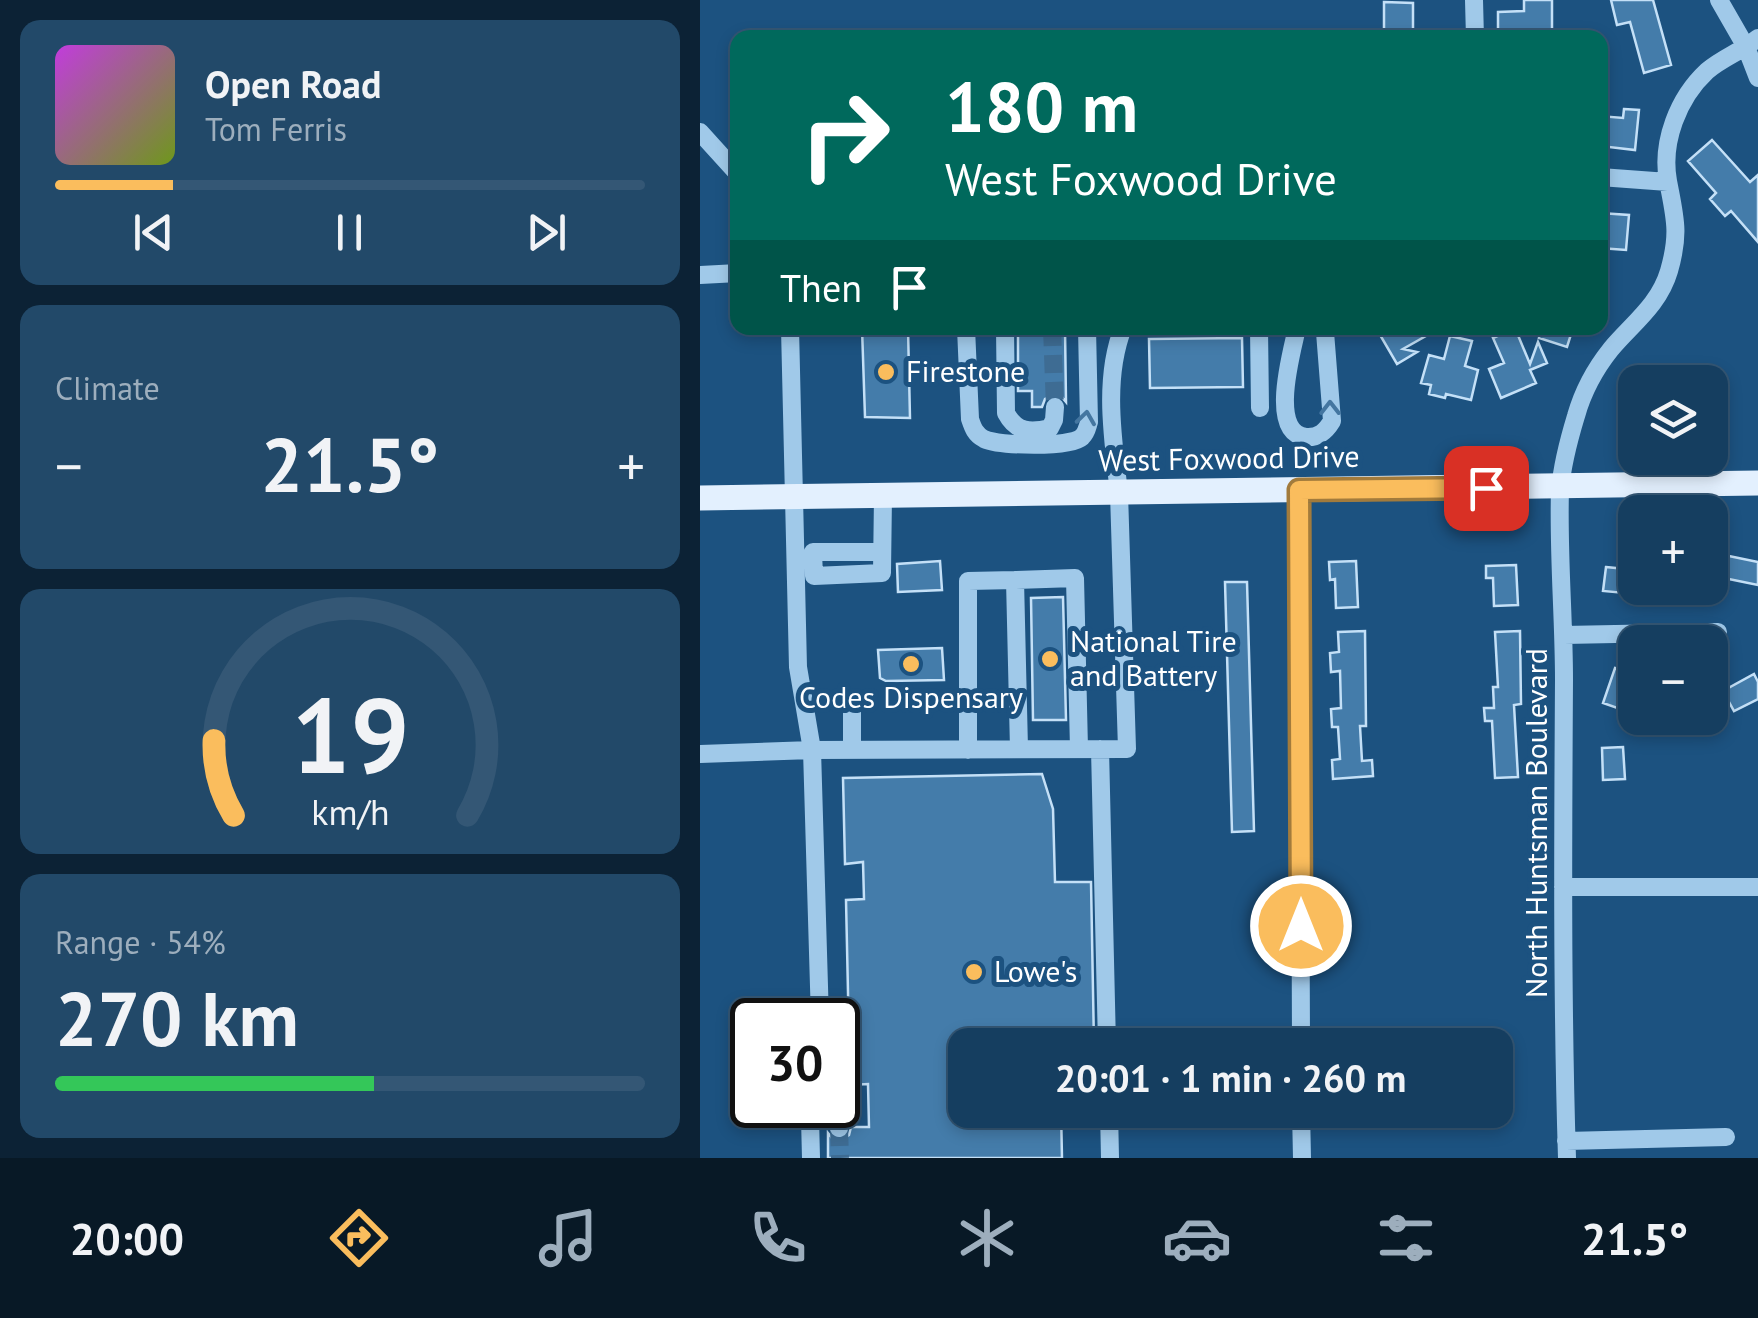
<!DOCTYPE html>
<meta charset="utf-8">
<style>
:root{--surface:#153e60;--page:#224969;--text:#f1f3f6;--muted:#9daebd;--line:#345775;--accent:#fabd5d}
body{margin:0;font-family:"PT Sans",sans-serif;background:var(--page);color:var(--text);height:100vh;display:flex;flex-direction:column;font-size:38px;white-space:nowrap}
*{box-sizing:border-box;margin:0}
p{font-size:32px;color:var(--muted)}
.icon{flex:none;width:55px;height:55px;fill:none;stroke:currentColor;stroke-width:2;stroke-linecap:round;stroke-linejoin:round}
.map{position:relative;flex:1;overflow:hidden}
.details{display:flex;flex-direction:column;gap:20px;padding:20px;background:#0c2235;width:700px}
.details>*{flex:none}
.guide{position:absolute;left:30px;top:30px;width:878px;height:305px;border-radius:20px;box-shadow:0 5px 15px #0003,0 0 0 2px var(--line);background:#00695c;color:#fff;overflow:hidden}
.controls{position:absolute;left:918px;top:365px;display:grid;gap:20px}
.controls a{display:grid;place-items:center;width:110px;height:110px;border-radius:20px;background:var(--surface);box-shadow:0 5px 15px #0003,0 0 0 2px var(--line);font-size:50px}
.speed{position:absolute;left:30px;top:998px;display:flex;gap:20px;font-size:50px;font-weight:700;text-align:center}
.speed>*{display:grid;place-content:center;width:130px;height:130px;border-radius:50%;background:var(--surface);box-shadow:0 5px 15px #0003,0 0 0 2px var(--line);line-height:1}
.speed .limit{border:5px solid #111;border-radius:15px;background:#fff;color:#111}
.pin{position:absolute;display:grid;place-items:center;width:85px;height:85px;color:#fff;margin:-42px;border-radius:20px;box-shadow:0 5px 15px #0006}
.me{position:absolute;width:110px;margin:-55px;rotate:0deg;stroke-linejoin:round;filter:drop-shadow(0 0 8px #0008)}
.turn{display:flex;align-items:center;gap:35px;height:210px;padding:0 50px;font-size:45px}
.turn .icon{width:130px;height:130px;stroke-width:2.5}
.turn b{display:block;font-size:70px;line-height:85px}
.then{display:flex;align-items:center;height:95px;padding:0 50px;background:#0003;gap:20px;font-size:38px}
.big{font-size:75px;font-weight:800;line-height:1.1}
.details .card{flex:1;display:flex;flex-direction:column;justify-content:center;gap:15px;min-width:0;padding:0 35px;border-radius:20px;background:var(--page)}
.details .dial{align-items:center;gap:0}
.dial svg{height:260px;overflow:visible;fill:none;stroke:var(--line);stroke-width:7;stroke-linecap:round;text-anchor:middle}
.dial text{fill:var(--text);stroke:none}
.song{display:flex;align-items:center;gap:30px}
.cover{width:120px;height:120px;border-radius:15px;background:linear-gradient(135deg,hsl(290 70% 55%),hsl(80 70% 35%))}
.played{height:10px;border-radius:5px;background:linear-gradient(90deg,var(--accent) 20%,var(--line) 20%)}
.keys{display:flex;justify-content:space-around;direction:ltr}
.heat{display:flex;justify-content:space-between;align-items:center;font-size:55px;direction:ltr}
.charge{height:15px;border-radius:8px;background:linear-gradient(90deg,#34c759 54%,var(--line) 0)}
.trip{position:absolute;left:248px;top:1028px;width:565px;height:100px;border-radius:20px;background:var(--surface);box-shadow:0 5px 15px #0003,0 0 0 2px var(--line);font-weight:800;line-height:100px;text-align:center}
.tab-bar{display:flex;height:160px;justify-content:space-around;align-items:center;background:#081926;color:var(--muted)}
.tab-bar .icon{width:70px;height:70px}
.tab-bar .on{color:var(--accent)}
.tab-bar b{font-size:45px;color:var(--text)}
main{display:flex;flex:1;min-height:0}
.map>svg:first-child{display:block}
.building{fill:#447caa;stroke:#c4e0f7;stroke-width:2.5}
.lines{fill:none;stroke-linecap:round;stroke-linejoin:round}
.minor-tunnel{stroke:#3e6c93;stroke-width:18;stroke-dasharray:18 9;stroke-linecap:butt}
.minor{stroke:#a0c9e9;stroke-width:18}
.major{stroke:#e3f0fe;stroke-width:25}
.oneway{stroke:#4476a0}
.route-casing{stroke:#a27b3c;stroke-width:25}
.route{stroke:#fabd5d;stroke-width:18}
.poi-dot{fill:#fabd5d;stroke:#1c5280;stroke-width:4}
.labels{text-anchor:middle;stroke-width:10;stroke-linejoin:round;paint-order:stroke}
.poi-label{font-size:30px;fill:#fff;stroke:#1c5280;text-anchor:start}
.street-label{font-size:30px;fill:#fff;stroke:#1c5280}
</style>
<main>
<section class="details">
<div class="card">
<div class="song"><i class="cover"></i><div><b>Open Road</b><p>Tom Ferris</p></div></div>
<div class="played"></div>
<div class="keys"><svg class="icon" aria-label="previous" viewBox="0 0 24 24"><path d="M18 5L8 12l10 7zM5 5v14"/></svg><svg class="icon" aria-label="pause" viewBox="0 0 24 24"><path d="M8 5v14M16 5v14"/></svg><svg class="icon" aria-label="next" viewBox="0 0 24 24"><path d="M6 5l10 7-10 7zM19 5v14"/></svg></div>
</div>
<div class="card"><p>Climate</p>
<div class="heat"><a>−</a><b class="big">21.5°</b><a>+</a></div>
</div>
<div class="card dial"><svg viewBox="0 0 100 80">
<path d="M14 69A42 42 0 1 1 86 69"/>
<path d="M14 69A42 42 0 0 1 8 46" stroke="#fabd5d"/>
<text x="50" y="56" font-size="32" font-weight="700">19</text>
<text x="50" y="72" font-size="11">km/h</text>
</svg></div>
<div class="card"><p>Range · 54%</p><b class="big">270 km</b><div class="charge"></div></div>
</section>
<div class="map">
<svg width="1058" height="1158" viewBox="0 0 1058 1158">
<rect width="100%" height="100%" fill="#1c5280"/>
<!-- building -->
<path class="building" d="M 824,0 L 852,0 L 852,38 L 826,38 L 826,33 L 798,34 L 798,12 L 824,11 Z
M 911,0 L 953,0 L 971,65 L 944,73 L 930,22 L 917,25 Z
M 684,2 L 713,3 L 713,38 L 684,38 Z
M 924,109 L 939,110 L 935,150 L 900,146 L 900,116 L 923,118 Z
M 1012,140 L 1050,182 L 1058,175 L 1058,242 L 1031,211 L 1025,216 L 1010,199 L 1016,193 L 988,161 Z
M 900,213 L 929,215 L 926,250 L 900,248 Z
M 162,328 L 208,328 L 210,418 L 165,417 Z
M 318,328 L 365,328 L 366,402 L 361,396 L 355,395 L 345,399 L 342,407 L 332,407 L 332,391 L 318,391 Z
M 676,328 L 740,328 L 703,349 L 717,352 L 697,364 Z
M 815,328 L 830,364 L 838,342 L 847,363 L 830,370 L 836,383 L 801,398 L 789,369 L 804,363 L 793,338 Z
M 842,328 L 873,328 L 867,347 L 839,338 Z
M 750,336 L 772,341 L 765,366 L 778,370 L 771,400 L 746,394 L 745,398 L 729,394 L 731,385 L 721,383 L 729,355 L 744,359 Z
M 542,338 L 543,387 L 450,388 L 449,339 Z
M 1024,555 L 1058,562 L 1058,585 L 1019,577 Z
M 240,561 L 242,590 L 198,592 L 197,564 Z
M 656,561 L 658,607 L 636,608 L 635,579 L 630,580 L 629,562 Z
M 816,565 L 818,605 L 794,606 L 793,578 L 786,578 L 786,566 Z
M 906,567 L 935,570 L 935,594 L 903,591 Z
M 525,582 L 547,582 L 554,831 L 532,832 Z
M 363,597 L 366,720 L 333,720 L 331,598 Z
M 665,631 L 666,726 L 660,726 L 662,761 L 672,760 L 673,776 L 633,779 L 632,760 L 640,759 L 638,727 L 632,727 L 631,709 L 641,708 L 640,671 L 631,672 L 630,653 L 639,652 L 638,632 Z
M 820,631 L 821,704 L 814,705 L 818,777 L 795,778 L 792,721 L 785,721 L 784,708 L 794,708 L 793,687 L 798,687 L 795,632 Z
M 242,648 L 244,680 L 186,681 L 180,678 L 178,650 Z
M 915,668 L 935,675 L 923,710 L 903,703 Z
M 1054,674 L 1058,682 L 1058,699 L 1034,711 L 1023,691 Z
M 923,747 L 925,779 L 903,780 L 902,748 Z
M 342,774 L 353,809 L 355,882 L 391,882 L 394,1045 L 265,1045 L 265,1110 L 361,1110 L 362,1158 L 128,1158 L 128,1133 L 132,1138 L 142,1140 L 149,1135 L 151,1127 L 169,1127 L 168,1084 L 150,1085 L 146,900 L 164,899 L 163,862 L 145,864 L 143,778 Z"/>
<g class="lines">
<!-- minor-tunnel -->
<path class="minor-tunnel" d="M 352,328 L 355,407
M 139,1128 L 140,1158"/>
<!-- minor -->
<path class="minor" d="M 774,0 L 775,38
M 1019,0 L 1046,47 L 1058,78
M 0,132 L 38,174
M 900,177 L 968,182
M 0,275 L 38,273
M 90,328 L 98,667 L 112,750 L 427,749 L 419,493 C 413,439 403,379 423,328
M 266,328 L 270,419 C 273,428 275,434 284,439 C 299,446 370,448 382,437 C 387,432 387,428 389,422 L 387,328
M 305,328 L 306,413 C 316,432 330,433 350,428 L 354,420 L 355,407
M 559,328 L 560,408
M 597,328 C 592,352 568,433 606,437 C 619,438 626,431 632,421 L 625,332 L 622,328
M 599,491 L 601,1045
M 182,552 L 113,552 L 114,576 L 182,573 L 183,495
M 864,635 L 1018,632
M 152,708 L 152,750
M 319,749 L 315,580 L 375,578 L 379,749
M 400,749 L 407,1045
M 268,750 L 268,581 L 315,580
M 0,754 L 112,750 L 120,1020
M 863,887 L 1058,887
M 131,1105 L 139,1128
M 409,1110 L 410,1158
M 601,1110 L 602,1158
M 866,1141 L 1026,1137
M 111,1158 L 110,1118 L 114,1105
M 867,1158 C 862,999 863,839 864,680 C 864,617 858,553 860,490 C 862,466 869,439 876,416 C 883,391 895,369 911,349 C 933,323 959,305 969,271 C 980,233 975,218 968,181 C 961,142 978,98 1007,71 C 1022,58 1042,51 1058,38"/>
<!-- major -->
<path class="major" d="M 0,498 L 1058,483"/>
</g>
<!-- one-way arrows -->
<defs><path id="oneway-chevron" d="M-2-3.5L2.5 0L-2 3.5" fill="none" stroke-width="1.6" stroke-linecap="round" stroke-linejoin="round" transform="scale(2.5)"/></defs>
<g class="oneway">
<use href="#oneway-chevron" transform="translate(630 408) rotate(-90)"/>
<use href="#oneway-chevron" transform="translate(386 418) rotate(-82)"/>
</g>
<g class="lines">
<defs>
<path id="route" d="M 601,926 L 599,490 L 786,488"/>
</defs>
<!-- route casing -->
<use href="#route" class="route-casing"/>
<!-- route -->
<use href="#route" class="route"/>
</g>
<!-- markers -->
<g class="poi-dot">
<circle cx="186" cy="372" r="10"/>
<circle cx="350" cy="659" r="10"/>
<circle cx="211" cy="664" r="10"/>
<circle cx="274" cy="972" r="10"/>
</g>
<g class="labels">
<!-- poi labels -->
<g class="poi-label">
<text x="206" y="382">Firestone</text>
<text x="370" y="652">National Tire<tspan x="370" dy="34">and Battery</tspan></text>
<text x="211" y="708" text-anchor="middle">Codes Dispensary</text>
<text x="294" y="982">Lowe's</text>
</g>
<!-- street labels -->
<g class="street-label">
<text transform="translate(529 459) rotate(-1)" y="10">West Foxwood Drive</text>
<text transform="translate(837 823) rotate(-90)" y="10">North Huntsman Boulevard</text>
</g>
</g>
</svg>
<div class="controls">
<a><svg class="icon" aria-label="layers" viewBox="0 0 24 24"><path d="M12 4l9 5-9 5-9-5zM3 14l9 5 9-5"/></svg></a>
<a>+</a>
<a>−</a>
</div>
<div class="speed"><div class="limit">30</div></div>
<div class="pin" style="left:786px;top:488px;background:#d93025"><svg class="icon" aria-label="arrive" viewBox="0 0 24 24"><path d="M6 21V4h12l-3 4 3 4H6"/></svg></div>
<svg class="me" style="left:601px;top:926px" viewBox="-20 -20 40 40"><circle r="17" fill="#fabd5d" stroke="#fff" stroke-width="3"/><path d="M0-11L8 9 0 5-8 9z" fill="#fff"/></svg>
<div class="trip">20:01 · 1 min · 260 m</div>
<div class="guide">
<div class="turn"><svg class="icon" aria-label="right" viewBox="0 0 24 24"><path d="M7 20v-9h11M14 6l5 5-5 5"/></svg><div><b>180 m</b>West Foxwood Drive</div></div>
<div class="then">Then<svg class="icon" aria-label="arrive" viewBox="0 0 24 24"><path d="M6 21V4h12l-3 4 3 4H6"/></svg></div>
</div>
</div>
</main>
<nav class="tab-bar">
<b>20:00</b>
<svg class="icon on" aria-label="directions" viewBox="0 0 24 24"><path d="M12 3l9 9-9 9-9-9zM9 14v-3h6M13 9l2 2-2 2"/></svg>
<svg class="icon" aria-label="music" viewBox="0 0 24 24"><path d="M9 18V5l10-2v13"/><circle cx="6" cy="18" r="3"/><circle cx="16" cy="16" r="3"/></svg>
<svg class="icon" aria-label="phone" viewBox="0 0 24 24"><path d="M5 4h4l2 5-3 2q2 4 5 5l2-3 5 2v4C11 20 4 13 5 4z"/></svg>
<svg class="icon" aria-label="climate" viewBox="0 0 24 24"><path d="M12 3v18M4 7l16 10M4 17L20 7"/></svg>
<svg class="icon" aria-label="car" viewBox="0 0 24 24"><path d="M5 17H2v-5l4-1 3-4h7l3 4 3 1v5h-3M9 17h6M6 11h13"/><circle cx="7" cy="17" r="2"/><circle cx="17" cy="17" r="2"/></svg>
<svg class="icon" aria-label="filters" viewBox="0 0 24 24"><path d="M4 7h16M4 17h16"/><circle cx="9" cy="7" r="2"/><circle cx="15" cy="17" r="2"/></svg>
<b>21.5°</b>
</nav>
